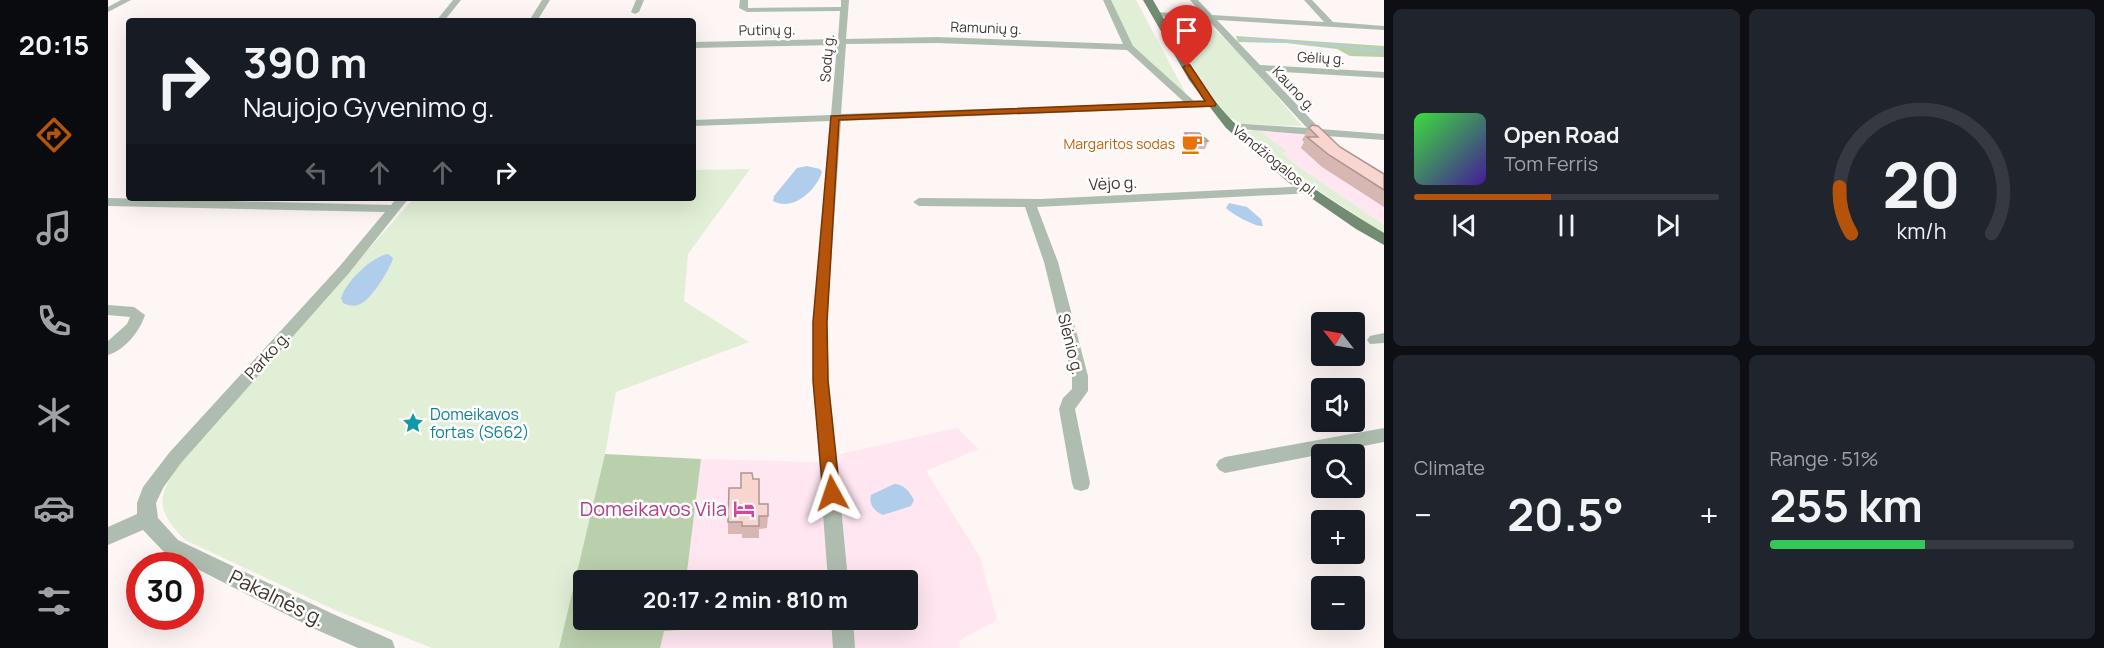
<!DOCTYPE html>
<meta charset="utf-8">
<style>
:root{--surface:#171b24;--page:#20242c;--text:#f1f3f6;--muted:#9ea1a6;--line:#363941;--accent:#b45309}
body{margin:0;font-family:Manrope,sans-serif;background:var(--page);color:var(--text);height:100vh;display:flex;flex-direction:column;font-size:22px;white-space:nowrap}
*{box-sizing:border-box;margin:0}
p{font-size:20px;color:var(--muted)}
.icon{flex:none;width:33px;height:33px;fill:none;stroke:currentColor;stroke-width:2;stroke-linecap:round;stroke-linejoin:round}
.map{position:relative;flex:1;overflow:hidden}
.panel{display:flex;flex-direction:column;gap:9px;padding:9px;background:#0d0f14;width:720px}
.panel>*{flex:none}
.banner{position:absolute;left:18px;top:18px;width:570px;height:183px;border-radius:6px;box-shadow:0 6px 24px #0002;background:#171b24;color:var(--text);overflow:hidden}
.needle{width:39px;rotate:301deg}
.buttons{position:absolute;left:1203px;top:312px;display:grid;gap:12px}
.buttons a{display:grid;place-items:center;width:54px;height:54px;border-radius:6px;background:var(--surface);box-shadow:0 6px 24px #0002;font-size:30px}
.speed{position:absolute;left:18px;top:552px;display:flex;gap:12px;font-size:30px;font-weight:700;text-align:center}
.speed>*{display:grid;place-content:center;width:78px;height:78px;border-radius:50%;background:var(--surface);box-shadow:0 6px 24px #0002;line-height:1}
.speed .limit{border:9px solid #d22;background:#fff;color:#111}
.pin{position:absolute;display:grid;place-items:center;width:51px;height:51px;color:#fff;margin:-62px -26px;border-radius:50% 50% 50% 0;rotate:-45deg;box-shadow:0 0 6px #0007}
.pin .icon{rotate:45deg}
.me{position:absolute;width:66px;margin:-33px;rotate:355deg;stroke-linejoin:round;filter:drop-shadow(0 0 4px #0008)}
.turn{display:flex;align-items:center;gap:21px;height:126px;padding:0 18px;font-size:27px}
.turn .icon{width:78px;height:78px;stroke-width:2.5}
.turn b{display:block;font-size:42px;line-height:51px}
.lanes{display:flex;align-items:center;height:57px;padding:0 18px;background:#0003;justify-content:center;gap:30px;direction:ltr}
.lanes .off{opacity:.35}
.big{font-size:45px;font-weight:700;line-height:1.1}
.panel .widget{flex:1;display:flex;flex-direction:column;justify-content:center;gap:9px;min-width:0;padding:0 21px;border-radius:9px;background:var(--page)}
.panel .dial{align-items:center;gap:0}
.dial svg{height:156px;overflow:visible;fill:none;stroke:var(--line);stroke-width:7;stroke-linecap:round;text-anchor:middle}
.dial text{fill:var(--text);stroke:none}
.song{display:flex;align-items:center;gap:18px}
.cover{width:72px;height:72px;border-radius:9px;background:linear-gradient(135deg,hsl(120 70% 55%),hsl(260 70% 35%))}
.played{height:6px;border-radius:3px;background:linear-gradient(90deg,var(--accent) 45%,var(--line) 45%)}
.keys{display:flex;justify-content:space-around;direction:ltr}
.heat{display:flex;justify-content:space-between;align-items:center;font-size:33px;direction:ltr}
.charge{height:9px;border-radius:4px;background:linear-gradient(90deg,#34c759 51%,var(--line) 0)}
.panel .tiles{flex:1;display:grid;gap:9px;grid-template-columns:repeat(2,1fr)}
.trip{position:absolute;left:465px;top:570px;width:345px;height:60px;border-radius:6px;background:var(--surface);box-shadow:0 6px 24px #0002;font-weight:700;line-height:60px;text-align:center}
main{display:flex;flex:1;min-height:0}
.tab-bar{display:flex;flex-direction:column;width:108px;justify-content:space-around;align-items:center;background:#090b0e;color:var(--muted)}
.tab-bar .icon{width:42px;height:42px}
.tab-bar .selected{color:var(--accent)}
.tab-bar b{font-size:27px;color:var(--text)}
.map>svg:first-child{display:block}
.commercial{fill:#ffe6f1}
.green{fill:#e0efd5}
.forest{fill:#bacfab}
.water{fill:#b1cdec}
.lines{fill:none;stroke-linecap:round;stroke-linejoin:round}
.stream{stroke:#b1cdec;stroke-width:1.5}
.minor{fill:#afbdb0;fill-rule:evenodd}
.major{fill:#728b73;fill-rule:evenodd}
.wall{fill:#d6b7b2}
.building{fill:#f9d5cf;stroke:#ae9591;stroke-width:1.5}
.route{fill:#b45309;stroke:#753606;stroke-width:1.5}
.labels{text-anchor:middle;stroke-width:5;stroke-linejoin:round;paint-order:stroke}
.far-street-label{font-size:14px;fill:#3f332e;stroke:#fff}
.far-food-label{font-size:14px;fill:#c56008;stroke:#fff;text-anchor:end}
.street-label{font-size:16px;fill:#3f332e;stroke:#fff}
.culture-label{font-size:16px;fill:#0d838f;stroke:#fff;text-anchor:start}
.near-hotel-label{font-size:20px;fill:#b23c85;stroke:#fff;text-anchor:end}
.near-street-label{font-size:20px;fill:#3f332e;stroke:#fff}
</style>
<main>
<nav class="tab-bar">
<b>20:15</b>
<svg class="icon selected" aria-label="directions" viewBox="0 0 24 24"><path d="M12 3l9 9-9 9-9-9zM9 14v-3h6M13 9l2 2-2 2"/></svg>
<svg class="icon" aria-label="music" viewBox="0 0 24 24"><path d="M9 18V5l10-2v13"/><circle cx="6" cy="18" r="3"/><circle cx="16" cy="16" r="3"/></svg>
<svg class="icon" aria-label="phone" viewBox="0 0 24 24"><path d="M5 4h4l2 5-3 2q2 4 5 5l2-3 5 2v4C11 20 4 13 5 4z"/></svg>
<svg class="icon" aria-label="climate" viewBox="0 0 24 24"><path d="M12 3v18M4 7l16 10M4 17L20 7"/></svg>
<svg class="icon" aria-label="car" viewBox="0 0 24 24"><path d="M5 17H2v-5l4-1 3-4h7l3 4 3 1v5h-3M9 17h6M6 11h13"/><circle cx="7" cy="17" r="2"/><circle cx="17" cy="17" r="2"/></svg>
<svg class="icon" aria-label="filters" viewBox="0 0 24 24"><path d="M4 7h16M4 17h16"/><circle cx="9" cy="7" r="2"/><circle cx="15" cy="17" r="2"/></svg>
</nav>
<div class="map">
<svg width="1276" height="648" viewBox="0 0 1276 648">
<rect width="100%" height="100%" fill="#fdf6f4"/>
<!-- commercial -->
<path class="commercial" d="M 1151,130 L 1200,133 L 1276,186 L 1276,225 L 1191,167 L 1174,153 L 1178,152 Z
M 849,428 L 871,449 L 818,471 L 872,557 L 889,620 L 851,641 L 852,648 L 552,648 L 556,630 L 571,630 L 573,620 L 800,620 L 800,580 L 578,580 L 593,459 L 733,463 L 732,454 Z"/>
<!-- green -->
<path class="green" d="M 999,0 L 1028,0 L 1078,94 L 1021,47 Z
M 1059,17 L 1094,20 L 1100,23 L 1138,60 L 1194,126 L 1135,124 L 1121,117 L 1101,93 L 1056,18 Z
M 1145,130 L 1151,130 L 1179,152 L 1174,153 L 1191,167 L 1276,225 L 1276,234 L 1192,178 L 1144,140 L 1137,132 Z
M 642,169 L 580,254 L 576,301 L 641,342 L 508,392 L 497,454 L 451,648 L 324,648 L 227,610 L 77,540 C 45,507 50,496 74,460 L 306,198 L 585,198 L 585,170 Z"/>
<!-- forest -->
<path class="forest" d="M 1128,36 L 1276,46 L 1276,57 L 1242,56 L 1229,49 L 1178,43 L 1130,42 Z
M 497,454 L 593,459 L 578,580 L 476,580 L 476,620 L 573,620 L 571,630 L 556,631 L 552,648 L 451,648 Z"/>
<!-- water -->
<path class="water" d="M 699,166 L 712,169 L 714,172 C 708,191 684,212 665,201 L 666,196 L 689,168 Z
M 1121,203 L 1139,207 L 1153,219 L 1155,226 C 1147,227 1124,214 1118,208 Z
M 280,254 L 285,258 C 283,268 263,299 254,303 C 248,307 241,306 235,303 L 233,298 C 238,282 263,257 280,254 Z
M 786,484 C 796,484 801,491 806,500 L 803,506 L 775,515 C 767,512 760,504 763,495 Z"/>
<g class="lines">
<!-- stream -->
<path class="stream" d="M 1137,39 L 1226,45 L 1276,52"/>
<!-- minor -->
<path class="minor" d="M 13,0 L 23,0 L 0,12 L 0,7 Z
M 345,0 L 353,0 L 336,21 L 328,21 Z
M 434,0 L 442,0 L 429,21 L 421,21 Z
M 528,0 L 536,0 L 531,12 L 527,14 L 523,12 Z
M 632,0 L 640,0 L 640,8 L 733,7 L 733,0 L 741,0 L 738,39 L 829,37 L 1015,44 L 995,0 L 1003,0 L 1025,46 L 1087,102 L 1103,101 L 1108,104 L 1103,107 L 733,121 L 719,322 L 721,381 L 740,580 L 720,580 L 705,381 L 705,322 L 722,121 L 585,126 L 585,120 L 723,115 L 729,45 L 585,48 L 585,42 L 730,39 L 732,11 L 639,12 L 631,8 ZM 829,43 L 1019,50 L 1076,102 L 733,114 L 738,44 Z
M 1082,0 L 1090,0 L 1104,15 L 1216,22 L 1196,0 L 1204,0 L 1225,22 L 1276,26 L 1276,30 L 1109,20 L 1152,65 L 1276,72 L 1276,78 L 1157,71 L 1212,129 L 1276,134 L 1276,140 L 1218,136 L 1221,140 L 1216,143 L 1206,135 L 1119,128 L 1119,124 L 1123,123 L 1199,128 L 1100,20 L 1048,16 L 1044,14 L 1048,12 L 1095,15 Z
M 1201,186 L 1207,190 L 1205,193 L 929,207 L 950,262 L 980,376 L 980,391 L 967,409 L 982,483 L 980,489 L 973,491 L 966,489 L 964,483 L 951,409 L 955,398 L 964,389 L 964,376 L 936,262 L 917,207 L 811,206 L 805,202 L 811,198 L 933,199 Z
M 0,198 L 283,205 L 289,198 L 301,198 L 241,273 L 73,463 L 55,488 L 48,503 L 50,518 L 70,540 L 225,614 L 284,640 L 287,648 L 250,648 L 209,630 L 56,552 L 35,530 L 0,545 L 0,527 L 29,514 L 29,503 L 35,487 L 61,453 L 231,267 L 277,212 L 0,206 Z
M 0,305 L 26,307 L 37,315 C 32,331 17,350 0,355 L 0,341 L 19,324 L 22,317 L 0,315 Z
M 1276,333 L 1276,343 L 1262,344 L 1259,340 L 1262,336 Z
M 1276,428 L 1276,442 L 1117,473 L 1111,470 L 1108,465 L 1111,460 L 1117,457 Z
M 723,620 L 745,620 L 747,648 L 725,648 Z"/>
<!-- major -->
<path class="major" d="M 1035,0 L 1045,0 C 1065,34 1082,70 1107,101 C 1152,157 1216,196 1276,233 L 1276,245 L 1248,229 L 1180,182 L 1118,128 L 1081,80 Z"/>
</g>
<!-- wall -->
<path class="wall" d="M 1201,128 L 1232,147 L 1276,174 L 1276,207 L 1214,167 L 1193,148 L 1196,142 L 1194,140 Z
M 1077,133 L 1100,141 L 1097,149 L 1083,149 L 1074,141 Z
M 645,479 L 651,504 L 660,516 L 659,528 L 651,529 L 651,538 L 634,538 L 634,534 L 620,534 L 620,522 L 633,488 Z"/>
<!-- building -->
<path class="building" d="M 1204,125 L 1210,126 L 1232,147 L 1276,174 L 1276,190 L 1221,155 L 1199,137 L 1210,137 L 1201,128 Z
M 1077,133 L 1091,133 L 1100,141 L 1086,142 Z
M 633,473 L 644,473 L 645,479 L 651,479 L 651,504 L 660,504 L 660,516 L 651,516 L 651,526 L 634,526 L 634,522 L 620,522 L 621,488 L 633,488 Z"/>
<!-- route -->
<path class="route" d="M 1079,65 L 1082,65 L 1108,104 L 1107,106 L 731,120 L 719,322 L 720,381 L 732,493 L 730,499 L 724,501 L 718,499 L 715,493 L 705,381 L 705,322 L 723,116 L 1097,101 L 1075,67 Z"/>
<!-- icons -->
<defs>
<symbol id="cafe-bare" viewBox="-9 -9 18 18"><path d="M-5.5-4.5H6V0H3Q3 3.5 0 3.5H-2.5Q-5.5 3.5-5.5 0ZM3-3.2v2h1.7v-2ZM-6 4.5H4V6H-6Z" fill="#e8710a" stroke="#fff" stroke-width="2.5" paint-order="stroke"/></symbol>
<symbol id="sight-bare" viewBox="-9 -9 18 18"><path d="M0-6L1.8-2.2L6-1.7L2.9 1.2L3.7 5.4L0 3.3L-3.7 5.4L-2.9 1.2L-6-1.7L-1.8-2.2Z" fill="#0f9aa8" stroke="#fff" stroke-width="2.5" paint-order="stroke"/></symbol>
<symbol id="hotel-bare" viewBox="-9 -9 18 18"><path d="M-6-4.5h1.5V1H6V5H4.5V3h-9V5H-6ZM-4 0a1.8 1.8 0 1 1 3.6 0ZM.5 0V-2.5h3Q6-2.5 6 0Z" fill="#d1479c" stroke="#fff" stroke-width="2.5" paint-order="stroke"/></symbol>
</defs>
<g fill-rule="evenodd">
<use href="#cafe-bare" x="1069" y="129" width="30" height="30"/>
<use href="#sight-bare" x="290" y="408" width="30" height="30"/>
<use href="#hotel-bare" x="621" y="494" width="30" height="30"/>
</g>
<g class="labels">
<!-- far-street labels -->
<g class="far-street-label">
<text transform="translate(878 28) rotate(2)" y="5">Ramunių g.</text>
<text transform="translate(659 30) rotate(-1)" y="5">Putinų g.</text>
<text transform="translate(719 58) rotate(-85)" y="5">Sodų g.</text>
<text transform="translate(1213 58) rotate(3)" y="5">Gėlių g.</text>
<text transform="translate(1186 89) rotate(47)" y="5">Kauno g.</text>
<text transform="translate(1167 161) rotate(39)" y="5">Vandžiogalos pl.</text>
</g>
<!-- far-food labels -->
<g class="far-food-label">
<text x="1067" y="149">Margaritos sodas</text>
</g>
<!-- street labels -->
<g class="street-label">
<text transform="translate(1005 183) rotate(-3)" y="6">Vėjo g.</text>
<text transform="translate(963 344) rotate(76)" y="6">Slėnio g.</text>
<text transform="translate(159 355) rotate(-48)" y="6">Parko g.</text>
</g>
<!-- culture labels -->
<g class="culture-label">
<text x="322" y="420">Domeikavos<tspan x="322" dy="18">fortas (S662)</tspan></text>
</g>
<!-- near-hotel labels -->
<g class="near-hotel-label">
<text x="619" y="516">Domeikavos Vila</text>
</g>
<!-- near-street labels -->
<g class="near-street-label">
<text transform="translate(169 598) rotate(26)" y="7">Pakalnės g.</text>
</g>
</g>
</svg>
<div class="buttons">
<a><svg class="needle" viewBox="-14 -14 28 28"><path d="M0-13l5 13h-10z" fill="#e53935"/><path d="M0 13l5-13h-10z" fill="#9ea1a6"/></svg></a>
<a><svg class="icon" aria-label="sound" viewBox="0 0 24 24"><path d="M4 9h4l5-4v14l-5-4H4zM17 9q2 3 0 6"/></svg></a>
<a><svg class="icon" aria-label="search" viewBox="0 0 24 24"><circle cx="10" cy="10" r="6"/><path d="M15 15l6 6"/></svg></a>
<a>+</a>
<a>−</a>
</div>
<div class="speed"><div class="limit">30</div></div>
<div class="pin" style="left:1079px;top:67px;background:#d93025"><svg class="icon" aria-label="arrive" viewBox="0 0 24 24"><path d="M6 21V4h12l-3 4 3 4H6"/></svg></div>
<svg class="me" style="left:724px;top:493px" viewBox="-20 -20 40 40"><path d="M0-17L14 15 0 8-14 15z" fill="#b45309" stroke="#fff" stroke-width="4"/></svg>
<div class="trip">20:17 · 2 min · 810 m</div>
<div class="banner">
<div class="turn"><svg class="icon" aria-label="right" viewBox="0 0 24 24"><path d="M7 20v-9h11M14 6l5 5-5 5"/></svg><div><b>390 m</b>Naujojo Gyvenimo g.</div></div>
<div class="lanes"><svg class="icon off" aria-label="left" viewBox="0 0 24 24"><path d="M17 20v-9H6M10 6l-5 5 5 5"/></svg><svg class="icon off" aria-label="ahead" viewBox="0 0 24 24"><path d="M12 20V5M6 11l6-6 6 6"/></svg><svg class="icon off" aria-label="ahead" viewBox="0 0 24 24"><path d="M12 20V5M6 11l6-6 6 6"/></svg><svg class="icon" aria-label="right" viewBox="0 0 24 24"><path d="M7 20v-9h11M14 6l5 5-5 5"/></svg></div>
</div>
</div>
<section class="panel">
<div class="tiles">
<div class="widget">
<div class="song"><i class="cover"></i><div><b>Open Road</b><p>Tom Ferris</p></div></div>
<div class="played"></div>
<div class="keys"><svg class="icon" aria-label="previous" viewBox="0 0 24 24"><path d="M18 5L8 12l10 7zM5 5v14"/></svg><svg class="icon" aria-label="pause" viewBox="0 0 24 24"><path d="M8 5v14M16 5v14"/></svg><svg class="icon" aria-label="next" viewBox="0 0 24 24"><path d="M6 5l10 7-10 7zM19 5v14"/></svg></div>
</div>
<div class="widget dial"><svg viewBox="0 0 100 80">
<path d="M14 69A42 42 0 1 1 86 69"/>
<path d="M14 69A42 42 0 0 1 8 45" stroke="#b45309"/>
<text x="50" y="56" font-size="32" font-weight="700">20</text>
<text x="50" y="72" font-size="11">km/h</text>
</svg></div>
<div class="widget"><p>Climate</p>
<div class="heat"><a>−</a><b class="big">20.5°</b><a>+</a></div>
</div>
<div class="widget"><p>Range · 51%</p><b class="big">255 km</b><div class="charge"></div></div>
</div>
</section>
</main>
